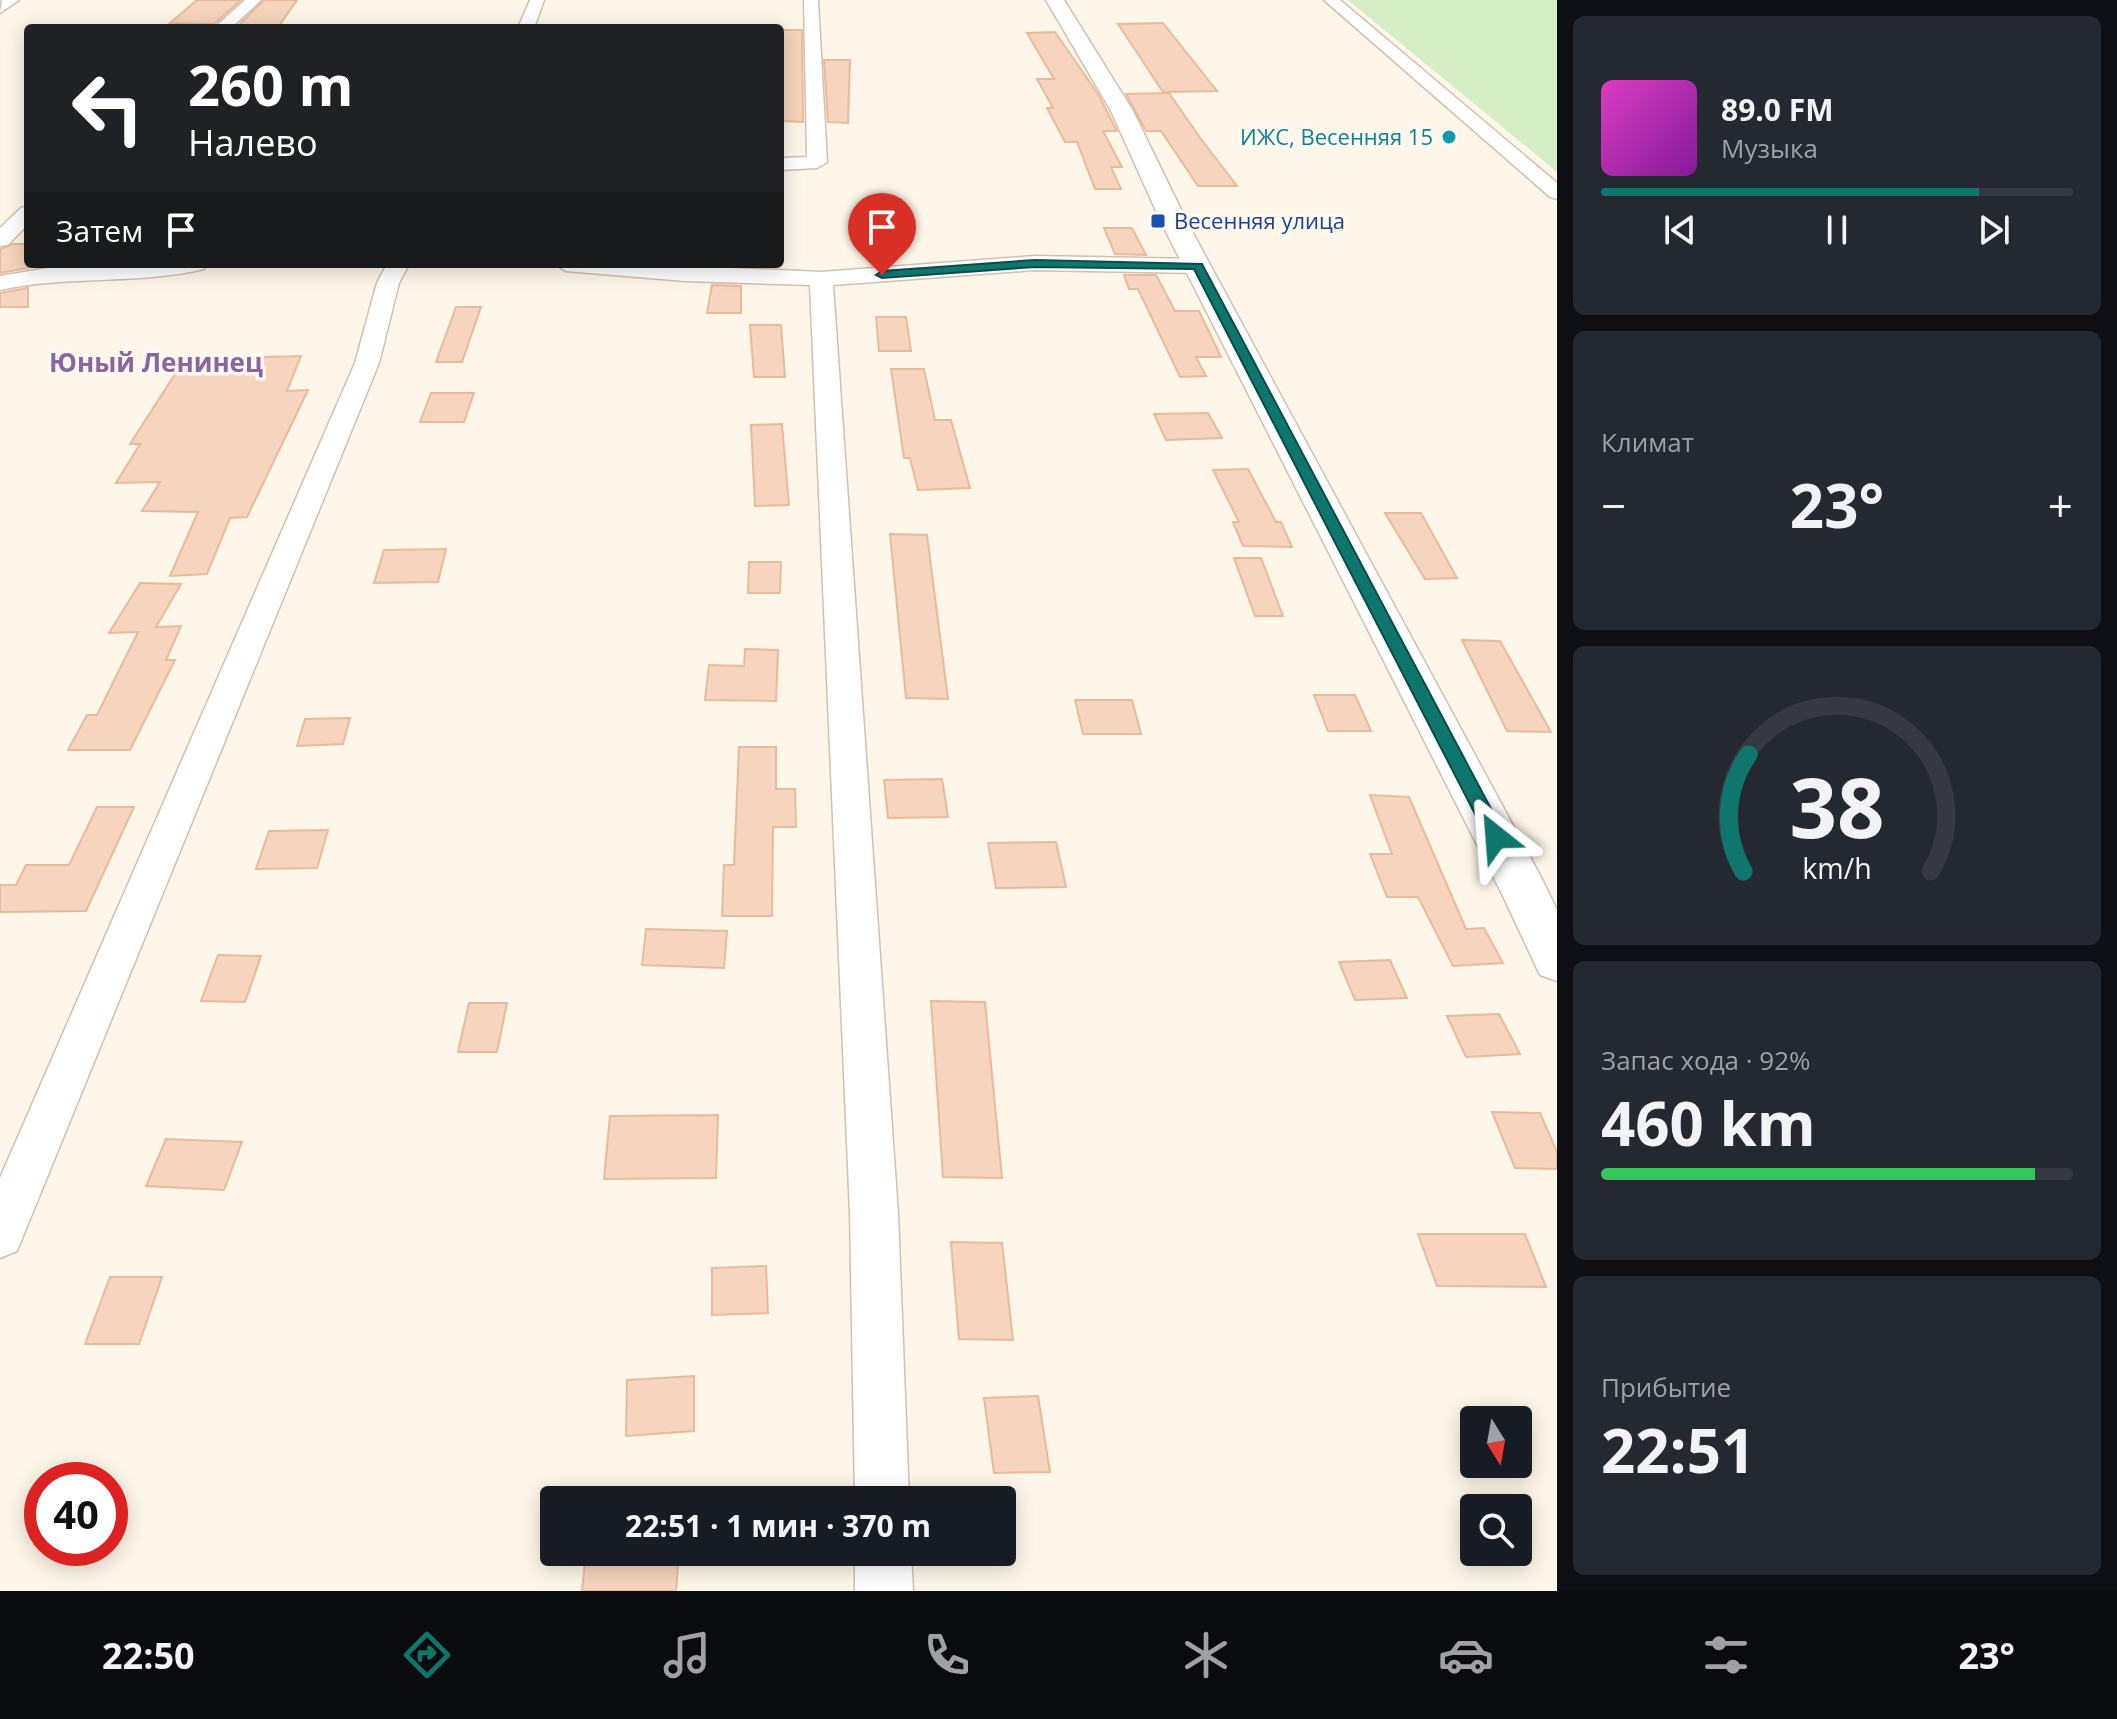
<!DOCTYPE html>
<html lang="ru">
<meta charset="utf-8">
<style>
:root{--surface:#171b24;--page:#242831;--text:#f1f3f6;--muted:#9ea1a6;--line:#363941;--accent:#0f766e}
body{margin:0;font-family:"Open Sans",sans-serif;background:var(--page);color:var(--text);height:100vh;display:flex;flex-direction:column;font-size:30px;white-space:nowrap}
*{box-sizing:border-box;margin:0}
p{font-size:26px;color:var(--muted)}
.icon{flex:none;width:44px;height:44px;fill:none;stroke:currentColor;stroke-width:2;stroke-linecap:round;stroke-linejoin:round}
.map{position:relative;flex:1;overflow:hidden}
.sheet{display:flex;flex-direction:column;gap:16px;padding:16px;background:#0d0f14;width:560px}
.sheet>*{flex:none}
.hud{position:absolute;left:24px;top:24px;width:760px;height:244px;border-radius:8px;box-shadow:0 4px 20px #0003;background:#202124;color:#fff;overflow:hidden}
.needle{width:52px;rotate:169deg}
.fabs{position:absolute;left:1460px;top:1406px;display:grid;gap:16px}
.fabs a{display:grid;place-items:center;width:72px;height:72px;border-radius:8px;background:var(--surface);box-shadow:0 4px 20px #0003;font-size:40px}
.speed{position:absolute;left:24px;top:1462px;display:flex;gap:16px;font-size:40px;font-weight:700;text-align:center}
.speed>*{display:grid;place-content:center;width:104px;height:104px;border-radius:50%;background:var(--surface);box-shadow:0 4px 20px #0003;line-height:1}
.speed .limit{border:12px solid #d22;background:#fff;color:#111}
.pin{position:absolute;display:grid;place-items:center;width:68px;height:68px;color:#fff;margin:-82px -34px;border-radius:50% 50% 50% 0;rotate:-45deg;box-shadow:0 0 8px #0007}
.pin .icon{rotate:45deg}
.me{position:absolute;width:88px;margin:-44px;rotate:332deg;stroke-linejoin:round;filter:drop-shadow(0 0 6px #0008)}
.turn{display:flex;align-items:center;gap:28px;height:168px;padding:0 32px;font-size:36px}
.turn .icon{width:104px;height:104px;stroke-width:2.5}
.turn b{display:block;font-size:56px;line-height:68px}
.then{display:flex;align-items:center;height:76px;padding:0 32px;background:#0003;gap:16px;font-size:30px}
.big{font-size:60px;font-weight:700;line-height:1.1}
.sheet .card{flex:1;display:flex;flex-direction:column;justify-content:center;gap:12px;min-width:0;padding:0 28px;border-radius:12px;background:var(--page)}
.sheet .dial{align-items:center;gap:0}
.dial svg{height:208px;overflow:visible;fill:none;stroke:var(--line);stroke-width:7;stroke-linecap:round;text-anchor:middle}
.dial text{fill:var(--text);stroke:none}
.song{display:flex;align-items:center;gap:24px}
.cover{width:96px;height:96px;border-radius:12px;background:linear-gradient(135deg,hsl(310 70% 55%),hsl(290 70% 35%))}
.played{height:8px;border-radius:4px;background:linear-gradient(90deg,var(--accent) 80%,var(--line) 80%)}
.keys{display:flex;justify-content:space-around;direction:ltr}
.heat{display:flex;justify-content:space-between;align-items:center;font-size:44px;direction:ltr}
.charge{height:12px;border-radius:6px;background:linear-gradient(90deg,#34c759 92%,var(--line) 0)}
.trip{position:absolute;left:540px;top:1486px;width:476px;height:80px;border-radius:8px;background:var(--surface);box-shadow:0 4px 20px #0003;font-weight:700;line-height:80px;text-align:center}
.menu{display:flex;height:128px;justify-content:space-around;align-items:center;background:#090b0e;color:var(--muted)}
.menu .icon{width:56px;height:56px}
.menu .selected{color:var(--accent)}
.menu b{font-size:36px;color:var(--text)}
main{display:flex;flex:1;min-height:0}
.map>svg:first-child{display:block}
.green{fill:#d6eec5}
.building{fill:#f6d4bd;stroke:#eaba9c;stroke-width:2}
.lines{fill:none;stroke-linecap:round;stroke-linejoin:round}
.minor-casing{stroke:#d4bfaf;stroke-width:3}
.tertiary-casing{stroke:#d4bfaf;stroke-width:3}
.minor{fill:#fff;fill-rule:evenodd}
.tertiary{fill:#fff;fill-rule:evenodd}
.route{fill:#0f766e;stroke:#0a4d48;stroke-width:2}
.culture-dot{fill:#0f9aa8;stroke:#fff9f1;stroke-width:3}
.transit-dot{fill:#1a4fb4;stroke:#fff9f1;stroke-width:3}
.labels{text-anchor:middle;stroke-width:7;stroke-linejoin:round;paint-order:stroke}
.far-culture-label{font-size:22px;fill:#0d838f;stroke:#fff9f1;text-anchor:end}
.far-transit-label{font-size:22px;fill:#164399;stroke:#fff9f1;text-anchor:start}
.far-quarter-label{font-size:26px;font-weight:bold;fill:#8b659f;stroke:#fff9f1}
</style>
<main>
<div class="map">
<svg width="1557" height="1591" viewBox="0 0 1557 1591">
<rect width="100%" height="100%" fill="#fef6e8"/>
<!-- green -->
<path class="green" d="M 1348,0 L 1557,0 L 1557,172 Z"/>
<!-- building -->
<path class="building" d="M 197,0 L 241,0 L 214,24 L 170,23 Z
M 264,0 L 297,0 L 279,26 L 239,25 Z
M 1163,23 L 1217,91 L 1163,92 L 1118,24 Z
M 780,30 L 802,30 L 803,122 L 783,121 Z
M 1055,32 L 1098,94 L 1117,131 L 1103,131 L 1122,167 L 1111,167 L 1121,189 L 1095,189 L 1077,142 L 1065,142 L 1047,108 L 1053,108 L 1037,79 L 1054,79 L 1027,33 Z
M 824,60 L 850,60 L 848,123 L 828,122 Z
M 1169,93 L 1201,139 L 1237,186 L 1198,186 L 1161,131 L 1146,131 L 1126,94 Z
M 1104,228 L 1132,228 L 1146,255 L 1115,254 Z
M 13,244 L 28,244 L 28,268 L 0,273 L 0,249 Z
M 1124,275 L 1156,275 L 1175,311 L 1199,311 L 1221,357 L 1196,357 L 1206,376 L 1180,377 L 1138,289 L 1129,289 Z
M 712,285 L 741,286 L 741,313 L 707,313 Z
M 28,288 L 28,307 L 0,307 L 0,293 Z
M 456,307 L 481,307 L 462,362 L 436,362 Z
M 876,317 L 906,317 L 911,351 L 879,351 Z
M 750,325 L 781,325 L 785,377 L 754,377 Z
M 301,356 L 287,391 L 308,390 L 247,517 L 230,518 L 207,574 L 170,576 L 198,512 L 142,511 L 160,482 L 116,483 L 140,444 L 130,444 L 177,371 L 256,371 L 262,357 Z
M 891,369 L 924,369 L 935,420 L 951,420 L 970,488 L 918,490 L 910,458 L 904,458 Z
M 431,393 L 474,393 L 464,422 L 420,422 Z
M 1208,413 L 1222,438 L 1166,440 L 1154,414 Z
M 782,424 L 789,505 L 755,506 L 751,425 Z
M 1248,469 L 1276,522 L 1281,522 L 1292,547 L 1243,546 L 1233,522 L 1239,522 L 1213,470 Z
M 1385,513 L 1421,513 L 1457,578 L 1425,579 Z
M 890,534 L 927,535 L 948,699 L 906,698 Z
M 446,549 L 438,582 L 374,583 L 384,550 Z
M 1234,558 L 1261,558 L 1283,616 L 1255,616 Z
M 749,562 L 781,562 L 780,593 L 748,593 Z
M 140,583 L 181,584 L 156,627 L 181,626 L 166,660 L 175,660 L 130,750 L 68,750 L 87,715 L 97,715 L 138,632 L 109,633 Z
M 1462,640 L 1500,641 L 1551,732 L 1507,731 Z
M 745,649 L 778,650 L 776,701 L 705,700 L 709,665 L 744,666 Z
M 1314,695 L 1355,695 L 1371,731 L 1328,731 Z
M 1075,700 L 1132,700 L 1141,734 L 1083,734 Z
M 350,718 L 343,744 L 297,746 L 305,719 Z
M 739,747 L 776,747 L 776,789 L 795,789 L 796,827 L 773,827 L 772,916 L 722,916 L 724,865 L 734,865 Z
M 942,779 L 948,817 L 888,818 L 884,780 Z
M 1370,795 L 1409,797 L 1466,929 L 1484,928 L 1503,963 L 1453,966 L 1418,897 L 1387,897 L 1370,854 L 1392,854 Z
M 97,807 L 134,807 L 86,911 L 0,912 L 0,885 L 16,885 L 26,865 L 69,865 Z
M 328,830 L 317,868 L 256,869 L 269,831 Z
M 1056,842 L 1066,887 L 996,888 L 988,843 Z
M 646,929 L 727,931 L 724,968 L 642,965 Z
M 218,955 L 261,956 L 245,1002 L 201,1001 Z
M 1390,960 L 1407,998 L 1355,1000 L 1339,962 Z
M 931,1001 L 985,1002 L 1002,1178 L 943,1177 Z
M 469,1003 L 507,1003 L 497,1052 L 458,1052 Z
M 1499,1014 L 1520,1054 L 1466,1057 L 1447,1016 Z
M 1492,1112 L 1540,1113 L 1557,1152 L 1557,1169 L 1515,1168 Z
M 718,1115 L 716,1178 L 604,1179 L 610,1116 Z
M 166,1139 L 242,1142 L 224,1190 L 146,1186 Z
M 1418,1234 L 1525,1234 L 1546,1287 L 1437,1286 Z
M 951,1242 L 1002,1243 L 1013,1340 L 959,1339 Z
M 766,1266 L 768,1313 L 712,1315 L 712,1268 Z
M 110,1277 L 162,1277 L 139,1344 L 85,1344 Z
M 694,1376 L 694,1431 L 626,1436 L 627,1380 Z
M 1038,1396 L 1050,1472 L 994,1473 L 984,1398 Z
M 586,1552 L 679,1552 L 676,1591 L 582,1591 Z"/>
<g class="lines">
<defs>
<path id="minor" d="M 19,0 L 0,13 L 2,0 Z
M 245,0 L 261,0 L 231,28 L 214,28 Z
M 530,0 L 544,0 L 534,28 L 518,28 Z
M 804,0 L 818,0 L 827,162 L 817,168 L 780,170 L 780,158 L 807,157 Z
M 1324,0 L 1340,0 L 1557,183 L 1557,199 L 1550,197 Z
M 28,206 L 28,224 L 8,245 L 0,246 L 0,228 L 21,208 Z
M 1035,256 L 1198,259 L 1209,266 L 1198,273 L 1035,270 L 833,285 L 898,1213 L 909,1500 L 855,1500 L 850,1213 L 810,285 L 685,281 L 566,271 L 555,264 L 645,264 L 821,272 Z
M 150,264 L 207,264 L 204,269 C 137,285 67,275 0,290 L 0,276 L 48,268 Z
M 387,264 L 409,264 L 399,283 L 379,363 L 17,1251 L 0,1258 L 0,1178 L 355,363 L 377,283 Z
M 855,1552 L 911,1552 L 913,1591 L 855,1591 Z"/>
<path id="tertiary" d="M 1046,0 L 1064,0 L 1133,111 L 1187,222 L 1542,879 L 1557,910 L 1557,981 L 1540,975 L 1502,894 L 1161,222 L 1111,111 Z"/>
</defs>
<!-- minor casing -->
<use href="#minor" class="minor-casing"/>
<!-- tertiary casing -->
<use href="#tertiary" class="tertiary-casing"/>
<!-- minor -->
<use href="#minor" class="minor"/>
<!-- tertiary -->
<use href="#tertiary" class="tertiary"/>
</g>
<!-- route -->
<path class="route" d="M 1035,260 L 1202,264 L 1506,837 L 1503,843 L 1490,843 L 1194,269 L 1035,267 L 882,278 L 876,275 L 882,271 Z"/>
<!-- markers -->
<circle class="culture-dot" cx="1449" cy="137" r="8"/>
<rect class="transit-dot" x="1150" y="213" width="16" height="16" rx="4"/>
<g class="labels">
<!-- far-culture labels -->
<g class="far-culture-label">
<text x="1433" y="145">ИЖС, Весенняя 15</text>
</g>
<!-- far-transit labels -->
<g class="far-transit-label">
<text x="1174" y="229">Весенняя улица</text>
</g>
<!-- far-quarter labels -->
<g class="far-quarter-label">
<text x="156" y="372">Юный Ленинец</text>
</g>
</g>
</svg>
<div class="fabs">
<a><svg class="needle" viewBox="-14 -14 28 28"><path d="M0-13l5 13h-10z" fill="#e53935"/><path d="M0 13l5-13h-10z" fill="#9ea1a6"/></svg></a>
<a><svg class="icon" aria-label="search" viewBox="0 0 24 24"><circle cx="10" cy="10" r="6"/><path d="M15 15l6 6"/></svg></a>
</div>
<div class="speed"><div class="limit">40</div></div>
<div class="pin" style="left:882px;top:275px;background:#d93025"><svg class="icon" aria-label="arrive" viewBox="0 0 24 24"><path d="M6 21V4h12l-3 4 3 4H6"/></svg></div>
<svg class="me" style="left:1496px;top:837px" viewBox="-20 -20 40 40"><path d="M0-17L14 15 0 8-14 15z" fill="#0f766e" stroke="#fff" stroke-width="4"/></svg>
<div class="trip">22:51 · 1 мин · 370 m</div>
<div class="hud">
<div class="turn"><svg class="icon" aria-label="left" viewBox="0 0 24 24"><path d="M17 20v-9H6M10 6l-5 5 5 5"/></svg><div><b>260 m</b>Налево</div></div>
<div class="then">Затем<svg class="icon" aria-label="arrive" viewBox="0 0 24 24"><path d="M6 21V4h12l-3 4 3 4H6"/></svg></div>
</div>
</div>
<section class="sheet">
<div class="card">
<div class="song"><i class="cover"></i><div><b>89.0 FM</b><p>Музыка</p></div></div>
<div class="played"></div>
<div class="keys"><svg class="icon" aria-label="previous" viewBox="0 0 24 24"><path d="M18 5L8 12l10 7zM5 5v14"/></svg><svg class="icon" aria-label="pause" viewBox="0 0 24 24"><path d="M8 5v14M16 5v14"/></svg><svg class="icon" aria-label="next" viewBox="0 0 24 24"><path d="M6 5l10 7-10 7zM19 5v14"/></svg></div>
</div>
<div class="card"><p>Климат</p>
<div class="heat"><a>−</a><b class="big">23°</b><a>+</a></div>
</div>
<div class="card dial"><svg viewBox="0 0 100 80">
<path d="M14 69A42 42 0 1 1 86 69"/>
<path d="M14 69A42 42 0 0 1 16 24" stroke="#0f766e"/>
<text x="50" y="56" font-size="32" font-weight="700">38</text>
<text x="50" y="72" font-size="11">km/h</text>
</svg></div>
<div class="card"><p>Запас хода · 92%</p><b class="big">460 km</b><div class="charge"></div></div>
<div class="card"><p>Прибытие</p><b class="big">22:51</b></div>
</section>
</main>
<nav class="menu">
<b>22:50</b>
<svg class="icon selected" aria-label="directions" viewBox="0 0 24 24"><path d="M12 3l9 9-9 9-9-9zM9 14v-3h6M13 9l2 2-2 2"/></svg>
<svg class="icon" aria-label="music" viewBox="0 0 24 24"><path d="M9 18V5l10-2v13"/><circle cx="6" cy="18" r="3"/><circle cx="16" cy="16" r="3"/></svg>
<svg class="icon" aria-label="phone" viewBox="0 0 24 24"><path d="M5 4h4l2 5-3 2q2 4 5 5l2-3 5 2v4C11 20 4 13 5 4z"/></svg>
<svg class="icon" aria-label="climate" viewBox="0 0 24 24"><path d="M12 3v18M4 7l16 10M4 17L20 7"/></svg>
<svg class="icon" aria-label="car" viewBox="0 0 24 24"><path d="M5 17H2v-5l4-1 3-4h7l3 4 3 1v5h-3M9 17h6M6 11h13"/><circle cx="7" cy="17" r="2"/><circle cx="17" cy="17" r="2"/></svg>
<svg class="icon" aria-label="filters" viewBox="0 0 24 24"><path d="M4 7h16M4 17h16"/><circle cx="9" cy="7" r="2"/><circle cx="15" cy="17" r="2"/></svg>
<b>23°</b>
</nav>
